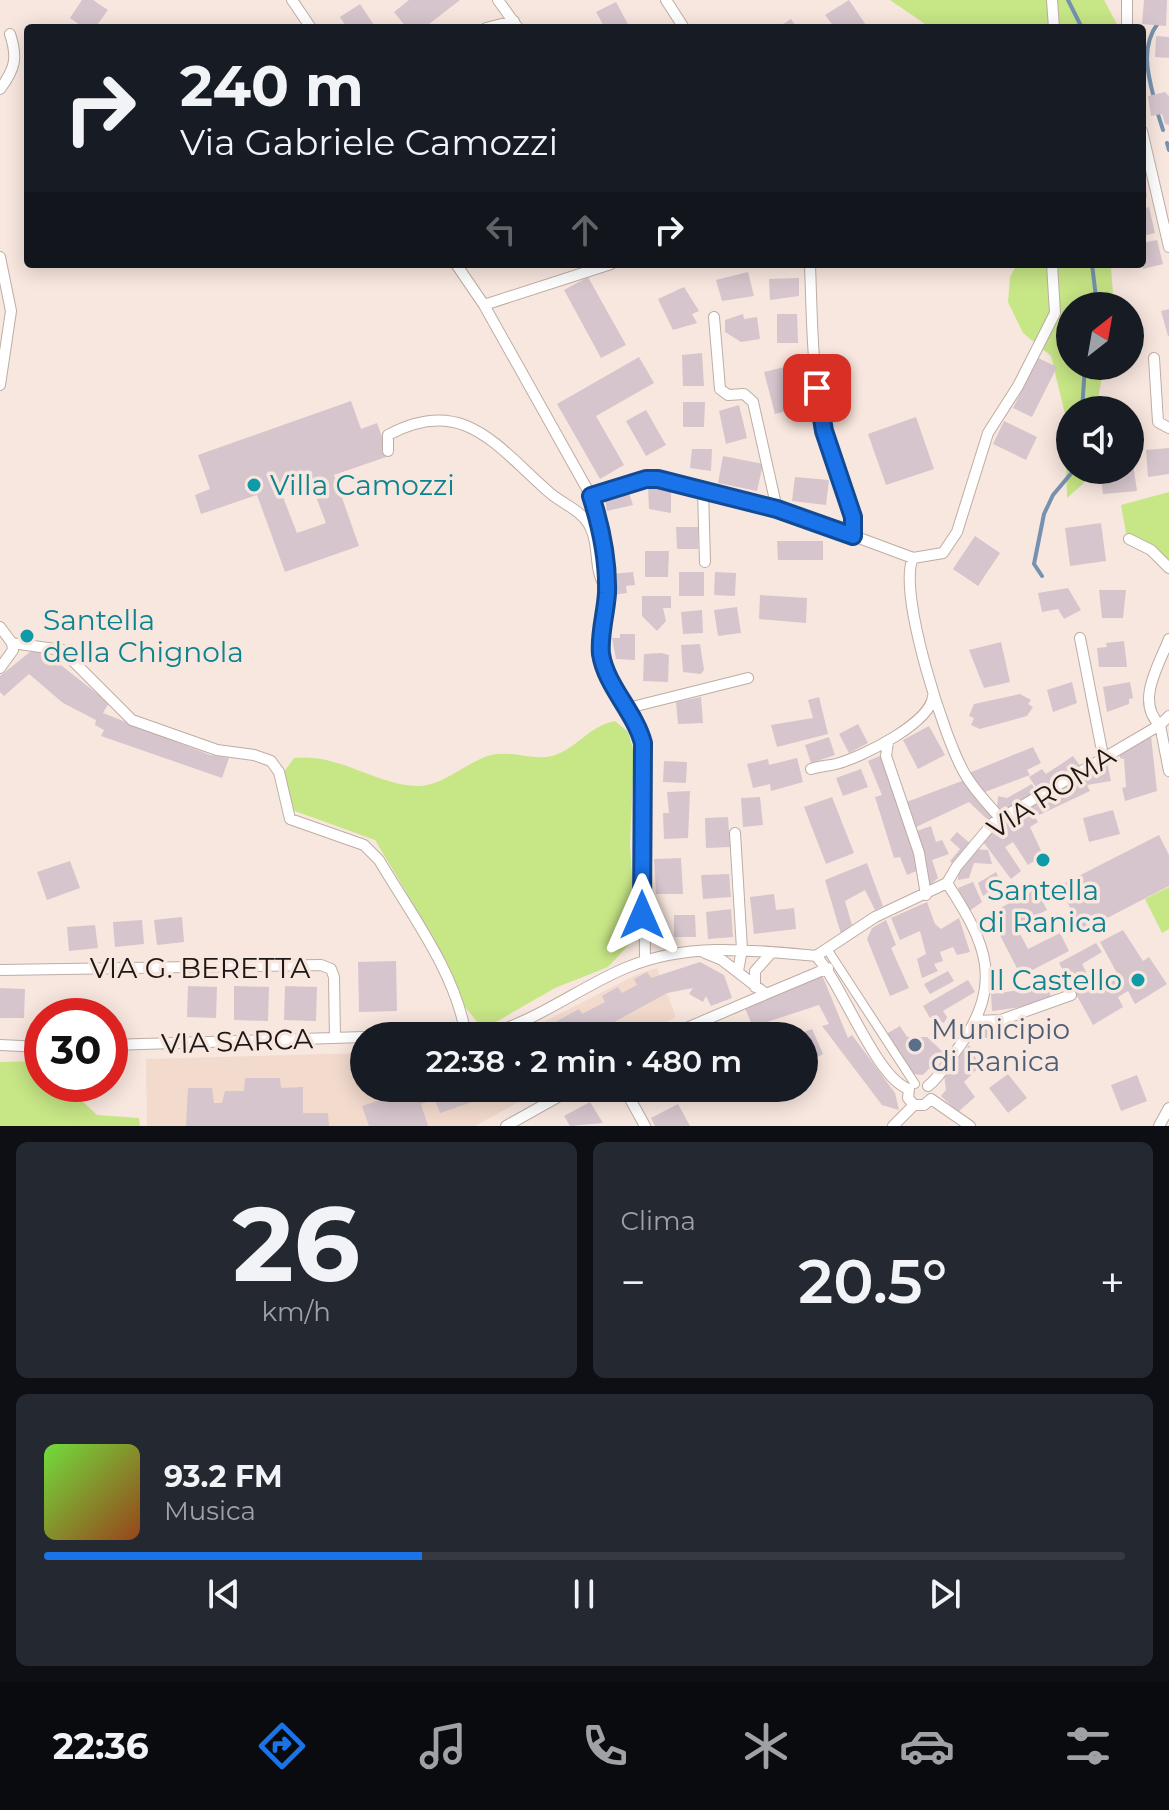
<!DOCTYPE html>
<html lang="it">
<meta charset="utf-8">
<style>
:root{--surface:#171b24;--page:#242831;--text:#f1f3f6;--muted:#9ea1a6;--line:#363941;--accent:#1a73e8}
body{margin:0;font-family:Montserrat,sans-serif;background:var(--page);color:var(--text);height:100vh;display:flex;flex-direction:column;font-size:30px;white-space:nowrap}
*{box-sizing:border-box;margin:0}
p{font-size:26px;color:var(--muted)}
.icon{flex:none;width:44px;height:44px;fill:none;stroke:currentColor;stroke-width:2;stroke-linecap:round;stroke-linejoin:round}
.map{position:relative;height:1126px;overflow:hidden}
.panel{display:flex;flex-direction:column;gap:16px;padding:16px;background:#0d0f14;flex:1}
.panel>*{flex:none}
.guide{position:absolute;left:24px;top:24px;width:1122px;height:244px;border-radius:8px;box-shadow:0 4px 20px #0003;background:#171b24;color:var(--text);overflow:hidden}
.needle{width:52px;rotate:31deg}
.tools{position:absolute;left:1056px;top:292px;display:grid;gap:16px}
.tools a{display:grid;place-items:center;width:88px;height:88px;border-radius:50%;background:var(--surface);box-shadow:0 4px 20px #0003;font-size:40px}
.speed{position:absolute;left:24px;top:998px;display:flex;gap:16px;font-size:40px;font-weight:700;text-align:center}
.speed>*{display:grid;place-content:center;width:104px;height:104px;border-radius:50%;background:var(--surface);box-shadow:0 4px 20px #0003;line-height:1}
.speed .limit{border:12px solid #d22;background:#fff;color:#111}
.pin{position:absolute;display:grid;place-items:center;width:68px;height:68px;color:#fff;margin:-34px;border-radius:16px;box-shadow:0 4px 12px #0006}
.me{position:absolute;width:88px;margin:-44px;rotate:0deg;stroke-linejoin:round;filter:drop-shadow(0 0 6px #0008)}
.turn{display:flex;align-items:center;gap:28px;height:168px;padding:0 24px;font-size:36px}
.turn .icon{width:104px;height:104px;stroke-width:2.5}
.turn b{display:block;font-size:56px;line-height:68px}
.lanes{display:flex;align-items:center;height:76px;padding:0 24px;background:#0003;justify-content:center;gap:40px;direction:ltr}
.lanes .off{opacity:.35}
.big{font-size:60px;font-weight:600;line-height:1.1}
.panel .tile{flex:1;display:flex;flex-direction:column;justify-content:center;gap:12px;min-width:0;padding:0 28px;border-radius:12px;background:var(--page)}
.panel .dial{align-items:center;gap:0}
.dial b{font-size:104px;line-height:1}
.song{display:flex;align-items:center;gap:24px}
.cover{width:96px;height:96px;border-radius:12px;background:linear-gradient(135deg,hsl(100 70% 55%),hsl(20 70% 35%))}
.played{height:8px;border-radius:4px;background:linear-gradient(90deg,var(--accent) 35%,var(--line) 35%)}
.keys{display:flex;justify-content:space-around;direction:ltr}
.heat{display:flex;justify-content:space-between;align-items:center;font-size:44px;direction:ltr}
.panel .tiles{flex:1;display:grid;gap:16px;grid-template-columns:1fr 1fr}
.tile:last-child{grid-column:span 2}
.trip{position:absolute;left:350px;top:1022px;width:468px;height:80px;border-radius:40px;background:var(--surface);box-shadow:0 4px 20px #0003;font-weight:600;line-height:80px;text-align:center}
.menu{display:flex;height:128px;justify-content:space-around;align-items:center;background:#090b0e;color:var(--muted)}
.menu .icon{width:56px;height:56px}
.menu .selected{color:var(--accent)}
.menu b{font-size:36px;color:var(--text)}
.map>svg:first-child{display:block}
.built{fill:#f2dacd}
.green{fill:#c7e686}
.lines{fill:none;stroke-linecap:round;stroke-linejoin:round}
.stream{stroke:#7692b0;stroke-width:4}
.building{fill:#d6c5cc;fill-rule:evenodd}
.pedestrian-casing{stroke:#bdada4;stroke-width:10}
.minor-casing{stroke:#bdada4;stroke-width:12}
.pedestrian{stroke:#fff;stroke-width:8}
.minor{stroke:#fff;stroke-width:10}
.route-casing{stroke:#114b97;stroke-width:20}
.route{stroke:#1a73e8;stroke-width:14}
.culture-dot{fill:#0f9aa8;stroke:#f8e7df;stroke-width:3}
.service-dot{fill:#5c6f8a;stroke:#f8e7df;stroke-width:3}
.labels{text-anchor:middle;stroke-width:7;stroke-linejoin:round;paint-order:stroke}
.culture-label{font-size:28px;fill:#0d838f;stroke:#f8e7df;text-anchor:start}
.street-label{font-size:28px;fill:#1d1715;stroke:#f8e7df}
.service-label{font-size:28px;fill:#4e5e75;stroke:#f8e7df;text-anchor:start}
</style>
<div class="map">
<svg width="1169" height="1126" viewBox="0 0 1169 1126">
<rect width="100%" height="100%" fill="#f8e7df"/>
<!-- built -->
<path class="built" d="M 657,968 L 676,1017 L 641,1036 L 516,1036 L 638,974 Z
M 364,1053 L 364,1088 L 544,1088 L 475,1126 L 147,1126 L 146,1059 Z"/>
<!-- green -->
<path class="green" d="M 890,0 L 1104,0 L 1119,28 L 931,28 Z
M 1017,264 L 1110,264 L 1111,268 L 1114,306 L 1070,306 L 1070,366 L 1104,366 L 1096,410 L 1070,410 L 1070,470 L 1086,470 L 1084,483 L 1067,498 L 1065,414 L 1051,356 L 1023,333 L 1008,302 L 1010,277 Z
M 1169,492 L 1169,562 L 1126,533 L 1121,505 Z
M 615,721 L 628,732 L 634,752 L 630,844 L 636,937 L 608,967 L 555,988 L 496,1022 L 478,1023 L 465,1007 L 435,940 L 375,840 L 292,810 L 281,776 L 294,758 C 340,753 377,786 419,786 C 443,786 468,761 491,755 C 511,750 532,761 552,756 C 577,749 587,727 615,721 Z
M 1169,887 L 1169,929 L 1162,933 L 1145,899 Z
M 42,1061 L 42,1084 L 78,1084 L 78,1097 L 97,1115 L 139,1118 L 140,1126 L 0,1126 L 0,1062 Z"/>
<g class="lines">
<!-- stream -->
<path class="stream" d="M 1068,0 L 1082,28
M 1154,98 C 1147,72 1141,46 1158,23
M 1157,111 L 1163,130
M 1167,143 L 1169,150
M 1092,264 L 1097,306
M 1082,410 L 1085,366
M 1042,576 L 1034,564 L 1044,514 L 1053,495 L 1074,470"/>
</g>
<!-- building -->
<path class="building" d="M 82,0 L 93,0 L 108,10 L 95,28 L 84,28 L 70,18 Z
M 409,0 L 460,0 L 424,28 L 407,28 L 394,12 Z
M 849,0 L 868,28 L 835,28 L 825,15 Z
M 1144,0 L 1167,0 L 1166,26 L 1142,24 Z
M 616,2 L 630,28 L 605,28 L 596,12 Z
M 360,4 L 376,28 L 347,28 L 340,17 Z
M 791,19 L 797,28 L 777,28 Z
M 1156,36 L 1169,37 L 1169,58 L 1155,57 Z
M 1165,92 L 1169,96 L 1169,125 L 1165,124 L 1162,114 L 1151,116 L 1148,96 Z
M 1142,155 L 1148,174 L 1144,175 L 1147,197 L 1142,198 Z
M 1149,207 L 1155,233 L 1142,236 L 1142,209 Z
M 1157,240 L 1163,264 L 1143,269 L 1142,243 Z
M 748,272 L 754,296 L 722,301 L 716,280 Z
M 588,277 L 626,345 L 601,358 L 564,290 Z
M 799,278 L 799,296 L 770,300 L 769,279 Z
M 684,287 L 699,311 L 692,314 L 697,323 L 673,330 L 658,299 Z
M 1169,309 L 1169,336 L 1168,336 L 1161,311 Z
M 743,314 L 744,319 L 757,317 L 760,339 L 741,342 L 725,332 L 725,320 Z
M 777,314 L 797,314 L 798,343 L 777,343 Z
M 702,353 L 704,386 L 683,386 L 682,355 Z
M 639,357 L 654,383 L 596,416 L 624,465 L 600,479 L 557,404 Z
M 1038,358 L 1057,367 L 1032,417 L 1013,408 Z
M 793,365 L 804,407 L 775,414 L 764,372 Z
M 351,401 L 361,429 L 377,423 L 389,456 L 334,475 L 359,546 L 285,572 L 257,495 L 201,514 L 195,495 L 210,489 L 198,455 ZM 310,481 L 326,523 L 297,533 L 281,492 Z
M 683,402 L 705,402 L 704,427 L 683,427 Z
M 739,405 L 747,438 L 726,444 L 719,411 Z
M 646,410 L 666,445 L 646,456 L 626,421 Z
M 916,417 L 934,469 L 886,485 L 868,434 Z
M 1004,421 L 1037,437 L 1026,460 L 993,444 Z
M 1130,443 L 1137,491 L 1103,494 L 1100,470 L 1130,470 Z
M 1169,448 L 1169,474 L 1148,477 L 1146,450 Z
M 692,449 L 712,449 L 711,471 L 690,468 Z
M 723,456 L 763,464 L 757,491 L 718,483 Z
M 795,477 L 829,480 L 826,505 L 792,501 Z
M 648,487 L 671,487 L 671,513 L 649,509 Z
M 629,493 L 633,505 L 607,511 L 605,499 Z
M 1101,523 L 1106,561 L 1070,566 L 1065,528 Z
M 676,527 L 698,527 L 698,549 L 677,549 Z
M 975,536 L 1000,553 L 978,586 L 953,569 Z
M 777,541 L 823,541 L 823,560 L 778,560 Z
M 645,551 L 669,551 L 668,577 L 645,577 Z
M 633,572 L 635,585 L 626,586 L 627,593 L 612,595 L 610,574 Z
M 679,572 L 704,572 L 704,596 L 679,596 Z
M 715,572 L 736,573 L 735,596 L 714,595 Z
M 1068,588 L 1081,610 L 1064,619 L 1058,609 L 1042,612 L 1038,593 Z
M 1099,590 L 1126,590 L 1123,618 L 1102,618 Z
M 760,595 L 807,598 L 806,623 L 759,619 Z
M 642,596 L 671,596 L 671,608 L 663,608 L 666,621 L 657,631 L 642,616 Z
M 737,607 L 741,633 L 718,636 L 714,610 Z
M 702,610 L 703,633 L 683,634 L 681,612 Z
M 620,634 L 635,634 L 635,660 L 616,659 L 612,638 L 620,638 Z
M 1124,641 L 1127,667 L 1099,667 L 1097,648 L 1107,647 L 1106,643 Z
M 1001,642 L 1010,682 L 984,688 L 969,650 Z
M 700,644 L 704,670 L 701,674 L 683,672 L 681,645 Z
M 43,651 L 109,703 L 103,713 L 210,755 L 229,758 L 222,778 L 101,736 L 104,730 L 95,725 L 96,720 L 63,703 L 29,674 L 4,696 L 0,692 L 0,676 L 30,652 Z
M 661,653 L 669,655 L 668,682 L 643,681 L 644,654 Z
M 1072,682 L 1077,703 L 1053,712 L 1047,690 Z
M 1130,682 L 1133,698 L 1129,699 L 1129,704 L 1107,712 L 1103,687 Z
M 1020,694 L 1031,700 L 1028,704 L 1033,707 L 1027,716 L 980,729 L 971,725 L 974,718 L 969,716 L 974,704 Z
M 701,697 L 703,723 L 678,724 L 676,702 Z
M 819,697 L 828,734 L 777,747 L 771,725 L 813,718 L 808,700 Z
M 858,724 L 868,743 L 849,753 L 839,734 Z
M 929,726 L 945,755 L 918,769 L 903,740 Z
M 1151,736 L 1157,791 L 1125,801 L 1122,788 L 1126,787 L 1124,759 L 1120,758 L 1120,748 Z
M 829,737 L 835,755 L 811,763 L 805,745 Z
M 1033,747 L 1041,763 L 1027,770 L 1030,775 L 982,793 L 969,773 Z
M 884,754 L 921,869 L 907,875 L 900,857 L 894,858 L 875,797 L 882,795 L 868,761 Z
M 1073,756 L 1080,766 L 1040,793 L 1029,777 L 1042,769 L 1046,774 Z
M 1106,757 L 1111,781 L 1087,785 L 1090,791 L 1035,817 L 1038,822 L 1030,827 L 1043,855 L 1028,865 L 1013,842 L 1005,847 L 1021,871 L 1011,879 L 981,839 L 994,826 L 1073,782 Z
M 797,758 L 803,782 L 771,791 L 770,784 L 753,788 L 747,764 L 768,759 L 769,765 Z
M 664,761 L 687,762 L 686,783 L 663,782 Z
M 861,769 L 868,787 L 843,796 L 836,778 Z
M 967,779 L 995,814 L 989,821 L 969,802 L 912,829 L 904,803 Z
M 1032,784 L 1037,794 L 1007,812 L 997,809 L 998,796 L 1007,798 Z
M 690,791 L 688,838 L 664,839 L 663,813 L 669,813 L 667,792 Z
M 760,797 L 763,825 L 743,827 L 741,798 Z
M 832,797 L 854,853 L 826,864 L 804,807 Z
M 1113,810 L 1120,834 L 1089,842 L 1083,818 Z
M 728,817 L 730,847 L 706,848 L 705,818 Z
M 931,826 L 936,842 L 942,840 L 949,854 L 932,860 L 938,878 L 929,886 L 914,832 Z
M 957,832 L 972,845 L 955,866 L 950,861 L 960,849 L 950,840 Z
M 1159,835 L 1169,855 L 1169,886 L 1082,931 L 1059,886 Z
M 972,849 L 988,850 L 992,864 L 974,863 L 969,878 L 958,880 L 959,865 Z
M 681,858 L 683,894 L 656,894 L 654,859 Z
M 70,861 L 80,888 L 47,900 L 37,872 Z
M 867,863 L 883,906 L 875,910 L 865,890 L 845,901 L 852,925 L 841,934 L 825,880 Z
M 996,872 L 1002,884 L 983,896 L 978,883 Z
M 729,874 L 731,897 L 703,899 L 701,875 Z
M 973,882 L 982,902 L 968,912 L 958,888 Z
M 1036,889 L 1047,910 L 1016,926 L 1028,949 L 1060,933 L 1069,951 L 1021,976 L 989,914 Z
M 774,894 L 776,910 L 794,908 L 796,929 L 754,934 L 750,897 Z
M 927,902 L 935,924 L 941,929 L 959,918 L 970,952 L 957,955 L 953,947 L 940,952 L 943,961 L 934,964 L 938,971 L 922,978 L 917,959 L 926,954 L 920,931 L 900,940 L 891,918 Z
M 731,909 L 733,937 L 708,939 L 706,912 Z
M 674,915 L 695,915 L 696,937 L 674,937 Z
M 182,917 L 184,942 L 157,945 L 154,920 Z
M 142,920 L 144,944 L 115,947 L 113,922 Z
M 886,920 L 896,945 L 891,948 L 909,988 L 890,996 L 867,939 L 872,928 Z
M 95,925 L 98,948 L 69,951 L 67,927 Z
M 1123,930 L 1143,961 L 1149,957 L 1167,984 L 1135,1004 L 1128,991 L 1118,997 L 1123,1007 L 1093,1025 L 1059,963 L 1096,943 L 1102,952 L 1082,964 L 1096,991 L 1119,977 L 1100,942 Z
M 396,961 L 397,1011 L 359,1012 L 358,962 Z
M 700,962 L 724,975 L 732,998 L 711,1006 L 706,996 L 703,1002 L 689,994 L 693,988 L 667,993 L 589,1036 L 529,1036 L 541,1030 L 544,1035 L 553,1031 L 550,1025 L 579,1009 L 582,1014 L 605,1002 L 602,996 L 618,987 L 622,993 L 637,985 L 634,979 L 647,972 L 651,978 Z
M 948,971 L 954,981 L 930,994 L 924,984 Z
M 822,975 L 848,1038 L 852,1035 L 895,1093 L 899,1110 L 882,1105 L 822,1026 L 829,1024 L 819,1005 L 767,1022 L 772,1036 L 743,1036 L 741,1030 L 753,1027 L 745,1008 Z
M 968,980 L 975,992 L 943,1011 L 947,1017 L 944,1023 L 939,1021 L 937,1015 L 930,1018 L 923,1006 Z
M 188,986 L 217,987 L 216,1018 L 187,1017 Z
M 234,986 L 269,987 L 268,1021 L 234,1020 Z
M 285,986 L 317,987 L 316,1021 L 284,1020 Z
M 0,988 L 25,989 L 24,1018 L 0,1018 Z
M 1033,988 L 1034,993 L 1049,989 L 1051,998 L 1023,1011 L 1022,1007 L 992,1011 L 991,994 Z
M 987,1024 L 995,1024 L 987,1038 L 978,1036 Z
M 900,1026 L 907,1037 L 927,1037 L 944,1053 L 923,1075 L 912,1074 L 886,1034 Z
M 812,1029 L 823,1054 L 814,1059 L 811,1052 L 804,1055 L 804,1036 L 793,1036 Z
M 969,1045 L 980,1066 L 964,1082 L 975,1097 L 958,1112 L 941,1096 L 946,1090 L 944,1074 Z
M 1008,1074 L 1027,1098 L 1008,1113 L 989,1088 Z
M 1137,1075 L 1147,1101 L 1121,1111 L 1111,1085 Z
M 245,1078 L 280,1078 L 281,1088 L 303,1087 L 303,1113 L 328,1113 L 329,1126 L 186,1126 L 188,1088 L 212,1088 L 214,1103 L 222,1103 L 225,1091 L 244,1091 Z
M 419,1088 L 477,1088 L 481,1099 L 440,1113 L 435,1099 L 421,1104 L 428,1126 L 369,1126 L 362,1106 L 411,1090 L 414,1099 L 422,1097 Z
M 590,1102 L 603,1123 L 570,1126 L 564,1116 Z
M 678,1104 L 690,1126 L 655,1126 L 651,1118 Z"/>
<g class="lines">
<defs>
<path id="pedestrian" d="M 827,949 L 915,1084"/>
<path id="minor" d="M 292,0 L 311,28
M 498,0 L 518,28
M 666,0 L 684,28
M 1052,0 L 1054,28
M 486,28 L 514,21
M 1127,28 L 1127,0
M 0,89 C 15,69 18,58 10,34
M 1142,131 L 1169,247
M 0,257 L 11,311 L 0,385
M 456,264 L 484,305 L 591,496 L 602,529 L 607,589 L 601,655 L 615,686 L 638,723 L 643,743 L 645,960
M 810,264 C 812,319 812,375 824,430 C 832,466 851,499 853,536
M 484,305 L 611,264
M 714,317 L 720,389 L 728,395 L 744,394 L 753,402 L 777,509
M 1154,358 L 1158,422 L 1169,428
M 388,451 L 388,435 C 464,394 497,447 550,493 C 564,505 584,511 591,529 C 600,548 593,570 606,588
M 703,490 L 705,562
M 591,496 L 646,479 L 658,479 L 816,522 L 913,558 C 897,592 945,741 965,774 C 974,790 988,804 1000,818
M 1129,539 L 1151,550 L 1169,568
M 913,558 L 943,553 L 957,532 L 988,433 L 1018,386 L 1055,313 L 1052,264
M 0,627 L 12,643
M 1080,638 L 1103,756
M 12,643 L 62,650 L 132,720 L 217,750 L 254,755 L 271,761 L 279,772 L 290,819 L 364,845 L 379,860 C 411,914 456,973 466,1036
M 0,668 L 13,650 L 12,643
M 628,708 L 748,678
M 1160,725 C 1135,702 1159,665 1169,639
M 1160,725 L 1169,771
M 888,742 L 886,756 L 919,853 L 926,895
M 811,769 C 820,766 828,766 836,764 C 862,757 931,723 933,696
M 735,833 L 742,949 L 738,971
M 947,883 L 957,866 L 993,823 L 1160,725 L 1169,716
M 705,953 L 722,960 L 766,994 L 828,968
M 816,956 L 875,917 L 947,883
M 0,970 L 321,965 L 331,969 L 334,977 L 335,1038
M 755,987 L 755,971 L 772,952
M 976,1021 L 1001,1020 L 1071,995
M 476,1036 C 527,1029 580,986 628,967 C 688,942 753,950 816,956 C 842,983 876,1079 909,1089
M 668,1036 L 766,994
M 0,1045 L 42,1047
M 110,1045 L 364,1037
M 928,1086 C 941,1076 949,1060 959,1047 C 1004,983 987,944 947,883
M 624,1088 L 645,1126
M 909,1089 L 908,1098 L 914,1105 L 924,1105 L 931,1099
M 931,1099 L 970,1126
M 506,1126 L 574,1088
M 893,1126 L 914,1105
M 1159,1126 L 1169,1108"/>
</defs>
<!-- pedestrian casing -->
<use href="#pedestrian" class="pedestrian-casing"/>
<!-- minor casing -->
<use href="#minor" class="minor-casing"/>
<!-- pedestrian -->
<use href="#pedestrian" class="pedestrian"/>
<!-- minor -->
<use href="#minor" class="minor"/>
</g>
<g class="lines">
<defs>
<path id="route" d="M 642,915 L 643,743 C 635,712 606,686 601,654 C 599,635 606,612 607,593 C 608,560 601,527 591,496 L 646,479 L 658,479 L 777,509 L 853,536 L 853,517 L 824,431 L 817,388"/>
</defs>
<!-- route casing -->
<use href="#route" class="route-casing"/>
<!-- route -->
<use href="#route" class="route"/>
</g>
<!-- markers -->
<g class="culture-dot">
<circle cx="254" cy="485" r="8"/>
<circle cx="27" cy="636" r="8"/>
<circle cx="1043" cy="860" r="8"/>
<circle cx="1138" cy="980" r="8"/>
</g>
<circle class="service-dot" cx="915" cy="1045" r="8"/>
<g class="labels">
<!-- culture labels -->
<g class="culture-label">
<text x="270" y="495">Villa Camozzi</text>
<text x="43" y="630">Santella<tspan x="43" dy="32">della Chignola</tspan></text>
<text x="1043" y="900" text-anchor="middle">Santella<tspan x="1043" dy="32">di Ranica</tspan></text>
<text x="1122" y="990" text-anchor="end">Il Castello</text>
</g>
<!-- street labels -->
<g class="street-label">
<text transform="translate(1051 792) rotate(-33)" y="10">VIA ROMA</text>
<text x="200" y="978">VIA G. BERETTA</text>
<text transform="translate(237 1041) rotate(-2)" y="10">VIA SARCA</text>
</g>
<!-- service labels -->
<g class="service-label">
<text x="931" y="1039">Municipio<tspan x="931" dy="32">di Ranica</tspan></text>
</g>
</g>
</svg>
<div class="tools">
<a><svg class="needle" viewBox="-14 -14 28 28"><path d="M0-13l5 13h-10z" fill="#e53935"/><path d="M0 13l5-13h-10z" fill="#9ea1a6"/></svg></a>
<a><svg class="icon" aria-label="sound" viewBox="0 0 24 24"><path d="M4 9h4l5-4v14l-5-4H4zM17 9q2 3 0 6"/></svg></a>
</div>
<div class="speed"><div class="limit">30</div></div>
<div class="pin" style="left:817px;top:388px;background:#d93025"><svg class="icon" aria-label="arrive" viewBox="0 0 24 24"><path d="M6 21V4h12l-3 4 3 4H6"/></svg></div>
<svg class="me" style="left:642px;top:915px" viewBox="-20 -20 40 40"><path d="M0-17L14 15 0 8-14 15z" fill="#1a73e8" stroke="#fff" stroke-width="4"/></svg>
<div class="trip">22:38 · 2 min · 480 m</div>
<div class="guide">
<div class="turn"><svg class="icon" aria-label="right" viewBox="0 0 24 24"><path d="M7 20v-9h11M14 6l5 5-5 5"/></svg><div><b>240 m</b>Via Gabriele Camozzi</div></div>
<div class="lanes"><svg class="icon off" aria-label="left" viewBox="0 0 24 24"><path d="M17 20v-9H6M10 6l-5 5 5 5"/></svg><svg class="icon off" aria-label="ahead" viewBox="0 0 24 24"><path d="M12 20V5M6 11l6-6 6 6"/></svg><svg class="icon" aria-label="right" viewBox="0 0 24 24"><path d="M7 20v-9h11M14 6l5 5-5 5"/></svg></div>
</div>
</div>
<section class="panel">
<div class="tiles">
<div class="tile dial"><b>26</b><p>km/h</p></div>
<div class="tile"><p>Clima</p>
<div class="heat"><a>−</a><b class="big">20.5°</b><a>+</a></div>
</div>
<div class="tile">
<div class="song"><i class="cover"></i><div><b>93.2 FM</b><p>Musica</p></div></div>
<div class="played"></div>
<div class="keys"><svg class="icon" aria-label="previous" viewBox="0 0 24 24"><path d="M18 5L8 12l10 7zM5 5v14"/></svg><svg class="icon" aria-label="pause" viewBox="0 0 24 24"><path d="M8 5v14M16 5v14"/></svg><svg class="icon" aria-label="next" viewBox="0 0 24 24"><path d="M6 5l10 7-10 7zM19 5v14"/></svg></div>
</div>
</div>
</section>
<nav class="menu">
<b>22:36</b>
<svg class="icon selected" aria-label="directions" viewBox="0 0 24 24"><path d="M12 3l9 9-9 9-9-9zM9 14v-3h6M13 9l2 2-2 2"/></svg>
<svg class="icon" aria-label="music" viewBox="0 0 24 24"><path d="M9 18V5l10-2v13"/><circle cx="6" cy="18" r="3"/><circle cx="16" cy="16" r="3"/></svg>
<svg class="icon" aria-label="phone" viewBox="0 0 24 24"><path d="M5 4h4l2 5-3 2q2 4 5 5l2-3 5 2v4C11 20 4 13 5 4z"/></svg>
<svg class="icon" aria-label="climate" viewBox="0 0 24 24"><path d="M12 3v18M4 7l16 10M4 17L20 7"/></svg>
<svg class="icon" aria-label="car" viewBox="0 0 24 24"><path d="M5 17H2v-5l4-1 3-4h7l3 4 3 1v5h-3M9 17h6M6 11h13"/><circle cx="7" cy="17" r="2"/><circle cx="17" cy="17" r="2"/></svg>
<svg class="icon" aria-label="filters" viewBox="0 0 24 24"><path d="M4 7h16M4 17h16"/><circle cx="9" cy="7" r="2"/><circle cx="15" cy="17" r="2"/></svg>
</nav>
